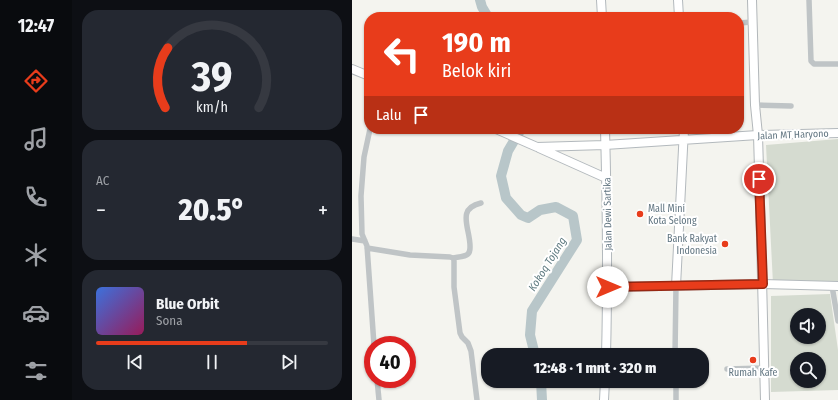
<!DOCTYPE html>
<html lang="id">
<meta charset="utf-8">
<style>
:root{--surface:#171b24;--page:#242831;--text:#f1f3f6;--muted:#9ea1a6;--line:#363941;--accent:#e83c1b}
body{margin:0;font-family:"Fira Sans Condensed",sans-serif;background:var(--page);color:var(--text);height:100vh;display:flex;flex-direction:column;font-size:15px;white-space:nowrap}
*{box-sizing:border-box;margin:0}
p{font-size:13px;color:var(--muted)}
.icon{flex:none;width:22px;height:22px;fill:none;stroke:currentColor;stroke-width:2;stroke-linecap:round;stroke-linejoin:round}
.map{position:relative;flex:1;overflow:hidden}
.side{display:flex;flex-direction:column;gap:10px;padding:10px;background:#0d0f14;width:280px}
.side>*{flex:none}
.banner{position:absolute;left:12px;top:12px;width:380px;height:122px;border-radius:16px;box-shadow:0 1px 3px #0004;background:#e83c1b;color:#fff;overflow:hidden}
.fabs{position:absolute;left:438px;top:308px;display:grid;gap:8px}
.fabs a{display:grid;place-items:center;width:36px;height:36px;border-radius:50%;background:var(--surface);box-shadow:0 1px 3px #0004;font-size:20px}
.speed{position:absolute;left:12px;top:336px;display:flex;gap:8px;font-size:20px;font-weight:700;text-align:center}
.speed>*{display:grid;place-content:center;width:52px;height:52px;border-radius:50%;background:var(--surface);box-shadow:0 1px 3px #0004;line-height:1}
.speed .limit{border:6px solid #d22;background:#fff;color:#111}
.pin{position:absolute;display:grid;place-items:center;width:34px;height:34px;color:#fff;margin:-17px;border:2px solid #fff;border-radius:50%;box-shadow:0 1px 4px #0007}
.me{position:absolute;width:44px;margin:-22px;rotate:90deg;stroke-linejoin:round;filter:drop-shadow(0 0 3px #0008)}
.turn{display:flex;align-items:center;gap:14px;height:84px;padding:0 12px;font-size:18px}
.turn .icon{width:52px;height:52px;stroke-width:2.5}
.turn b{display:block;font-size:28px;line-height:34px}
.then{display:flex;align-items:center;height:38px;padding:0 12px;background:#0003;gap:8px;font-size:15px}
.big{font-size:30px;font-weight:800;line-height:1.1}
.side .tile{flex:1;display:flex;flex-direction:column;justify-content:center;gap:6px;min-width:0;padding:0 14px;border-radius:16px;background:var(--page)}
.side .dial{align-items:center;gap:0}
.dial svg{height:104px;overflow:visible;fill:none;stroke:var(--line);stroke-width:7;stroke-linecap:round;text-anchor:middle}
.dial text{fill:var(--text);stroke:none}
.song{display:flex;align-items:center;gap:12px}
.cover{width:48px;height:48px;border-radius:6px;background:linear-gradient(135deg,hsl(220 70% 55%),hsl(330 70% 35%))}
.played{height:4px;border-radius:2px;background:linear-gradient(90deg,var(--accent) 65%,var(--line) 65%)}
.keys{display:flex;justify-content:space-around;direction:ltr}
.heat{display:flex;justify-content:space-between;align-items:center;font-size:22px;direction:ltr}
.trip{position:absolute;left:129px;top:348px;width:228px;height:40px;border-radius:16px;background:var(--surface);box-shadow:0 1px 3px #0004;font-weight:800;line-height:40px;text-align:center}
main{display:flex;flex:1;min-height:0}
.tabs{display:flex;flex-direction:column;width:72px;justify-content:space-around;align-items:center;background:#090b0e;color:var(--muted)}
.tabs .icon{width:28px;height:28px}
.tabs .current{color:var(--accent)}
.tabs b{font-size:18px;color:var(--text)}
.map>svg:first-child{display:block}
.green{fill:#d5dbd0;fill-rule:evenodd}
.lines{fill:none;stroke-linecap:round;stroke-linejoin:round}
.river{stroke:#b8c6c9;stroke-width:10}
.secondary-casing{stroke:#b3b9bd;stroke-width:10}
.primary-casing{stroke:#b2b7ba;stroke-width:10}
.street{stroke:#bfc4c6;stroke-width:5.5}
.secondary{stroke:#fff;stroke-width:8}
.primary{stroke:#fff;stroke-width:8}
.route-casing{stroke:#972712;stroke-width:10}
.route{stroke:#e83c1b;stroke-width:7}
.poi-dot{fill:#e83c1b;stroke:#fff;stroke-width:1.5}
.labels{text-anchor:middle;stroke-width:4;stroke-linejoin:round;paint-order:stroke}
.street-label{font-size:10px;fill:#627682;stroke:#fff}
.poi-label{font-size:10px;fill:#627682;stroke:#fff;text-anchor:start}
.water-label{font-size:11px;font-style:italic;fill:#5d797f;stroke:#fff}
</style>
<main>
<nav class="tabs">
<b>12:47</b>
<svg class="icon current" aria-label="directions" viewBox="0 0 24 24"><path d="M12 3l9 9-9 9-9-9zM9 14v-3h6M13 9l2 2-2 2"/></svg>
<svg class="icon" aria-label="music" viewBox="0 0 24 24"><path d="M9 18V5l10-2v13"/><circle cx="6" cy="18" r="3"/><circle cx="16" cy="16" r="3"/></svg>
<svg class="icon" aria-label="phone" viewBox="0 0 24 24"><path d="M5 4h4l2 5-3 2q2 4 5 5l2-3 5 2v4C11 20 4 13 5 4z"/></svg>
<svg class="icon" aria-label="climate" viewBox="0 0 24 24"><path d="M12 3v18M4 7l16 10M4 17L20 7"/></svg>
<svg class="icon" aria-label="car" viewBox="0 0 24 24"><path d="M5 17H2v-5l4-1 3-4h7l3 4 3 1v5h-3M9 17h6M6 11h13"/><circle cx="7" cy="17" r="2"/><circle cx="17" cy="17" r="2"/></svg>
<svg class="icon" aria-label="filters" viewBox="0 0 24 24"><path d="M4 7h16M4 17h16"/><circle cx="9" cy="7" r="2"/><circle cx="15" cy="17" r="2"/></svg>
</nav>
<section class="side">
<div class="tile dial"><svg viewBox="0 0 100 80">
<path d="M14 69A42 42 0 1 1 86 69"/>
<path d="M14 69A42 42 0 0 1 16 23" stroke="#e83c1b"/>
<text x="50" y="56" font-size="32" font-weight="700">39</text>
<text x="50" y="72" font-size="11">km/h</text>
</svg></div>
<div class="tile"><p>AC</p>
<div class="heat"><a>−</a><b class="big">20.5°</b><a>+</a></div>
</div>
<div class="tile">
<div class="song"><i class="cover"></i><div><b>Blue Orbit</b><p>Sona</p></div></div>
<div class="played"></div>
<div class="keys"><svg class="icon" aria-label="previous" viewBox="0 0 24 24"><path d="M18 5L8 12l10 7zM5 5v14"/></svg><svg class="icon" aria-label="pause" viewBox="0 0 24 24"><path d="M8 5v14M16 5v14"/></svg><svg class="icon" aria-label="next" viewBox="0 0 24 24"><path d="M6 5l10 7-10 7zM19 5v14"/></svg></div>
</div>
</section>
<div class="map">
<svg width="486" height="400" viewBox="0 0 486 400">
<rect width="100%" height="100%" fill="#f4f4ef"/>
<!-- green -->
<path class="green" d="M 486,139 L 486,281 L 421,284 L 414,145 Z
M 478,294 L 486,350 L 486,390 L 419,392 L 419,296 ZM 445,315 L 467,315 L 467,337 L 445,337 ZM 445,359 L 467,359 L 467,381 L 445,381 Z"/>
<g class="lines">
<!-- river -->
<path class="river" d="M 128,0 L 130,7 L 136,17
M 169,129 L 156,151 L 149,176 L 154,198 L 169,215 L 176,218 L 188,210 L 204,207 L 221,216 L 225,240 L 180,311 L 178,335 L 183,355
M 189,381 L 190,400"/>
<defs>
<path id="secondary" d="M 249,0 L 250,17
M 326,0 L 327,17
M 0,69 L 17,76
M 144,129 L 185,147 L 253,145 L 406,135 L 486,133
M 253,129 C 255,204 256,280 254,355
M 187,148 L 254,178
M 324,286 L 332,129
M 256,287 L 411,284 L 486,286
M 252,400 L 253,381"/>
<path id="primary" d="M 400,0 L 403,105 L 406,135 L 409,238 L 413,400"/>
</defs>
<!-- secondary casing -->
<use href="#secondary" class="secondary-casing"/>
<!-- primary casing -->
<use href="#primary" class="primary-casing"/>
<!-- street -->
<path class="street" d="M 457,0 L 459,61 L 462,64 L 486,64
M 387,23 L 400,22
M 403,105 L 439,106
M 18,129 L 12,157 L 9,196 L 10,234 L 15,246 L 22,345
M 0,239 L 13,241
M 15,248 L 58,255 L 98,257 L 101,258 L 102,260 L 102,287 L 108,333 L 110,337 L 116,343 L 119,351 L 125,400
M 101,258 C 105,257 113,257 116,254 C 118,252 118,251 118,248 C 119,229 103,209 129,203
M 480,286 L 486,321
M 323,355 L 324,286
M 375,369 L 413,368
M 25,379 L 27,400
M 324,381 L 324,400"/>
<!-- secondary -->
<use href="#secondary" class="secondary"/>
<!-- primary -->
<use href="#primary" class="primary"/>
</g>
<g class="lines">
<defs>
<path id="route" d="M 256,287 L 411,284 L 407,179"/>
</defs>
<!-- route casing -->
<use href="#route" class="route-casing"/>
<!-- route -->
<use href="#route" class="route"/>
</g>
<!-- markers -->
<g class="poi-dot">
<circle cx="288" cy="214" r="4"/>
<circle cx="373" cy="244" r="4"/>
<circle cx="401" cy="360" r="4"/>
</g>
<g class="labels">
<!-- street labels -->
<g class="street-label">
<text transform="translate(441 134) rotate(-2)" y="4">Jalan MT Haryono</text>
<text transform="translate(255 214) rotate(-91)" y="4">Jalan Dewi Sartika</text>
</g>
<!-- poi labels -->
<g class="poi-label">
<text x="296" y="212">Mall Mini<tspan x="296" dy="12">Kota Selong</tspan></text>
<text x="365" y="242" text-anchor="end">Bank Rakyat<tspan x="365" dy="12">Indonesia</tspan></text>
<text x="401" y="376" text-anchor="middle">Rumah Kafe</text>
</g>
<!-- water labels -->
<g class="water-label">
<text transform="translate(195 264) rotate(-58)" y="4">Kokoq Tojang</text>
</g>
</g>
</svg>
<div class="fabs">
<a><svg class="icon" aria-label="sound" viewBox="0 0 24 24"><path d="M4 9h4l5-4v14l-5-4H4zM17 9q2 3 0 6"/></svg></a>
<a><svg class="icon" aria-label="search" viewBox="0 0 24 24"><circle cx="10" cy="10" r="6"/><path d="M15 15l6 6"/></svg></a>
</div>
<div class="speed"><div class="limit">40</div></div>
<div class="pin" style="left:407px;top:179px;background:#d93025"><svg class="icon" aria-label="arrive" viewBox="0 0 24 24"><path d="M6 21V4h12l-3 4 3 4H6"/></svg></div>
<svg class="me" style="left:256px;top:287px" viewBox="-20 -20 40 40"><circle r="19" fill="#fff"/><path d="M0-13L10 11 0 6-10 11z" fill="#e83c1b"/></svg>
<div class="trip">12:48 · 1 mnt · 320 m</div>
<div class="banner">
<div class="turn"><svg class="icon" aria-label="left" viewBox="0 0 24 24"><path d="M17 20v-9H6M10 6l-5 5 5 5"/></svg><div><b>190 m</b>Belok kiri</div></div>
<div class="then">Lalu<svg class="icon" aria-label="arrive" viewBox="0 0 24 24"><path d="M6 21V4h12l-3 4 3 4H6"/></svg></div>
</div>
</div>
</main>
